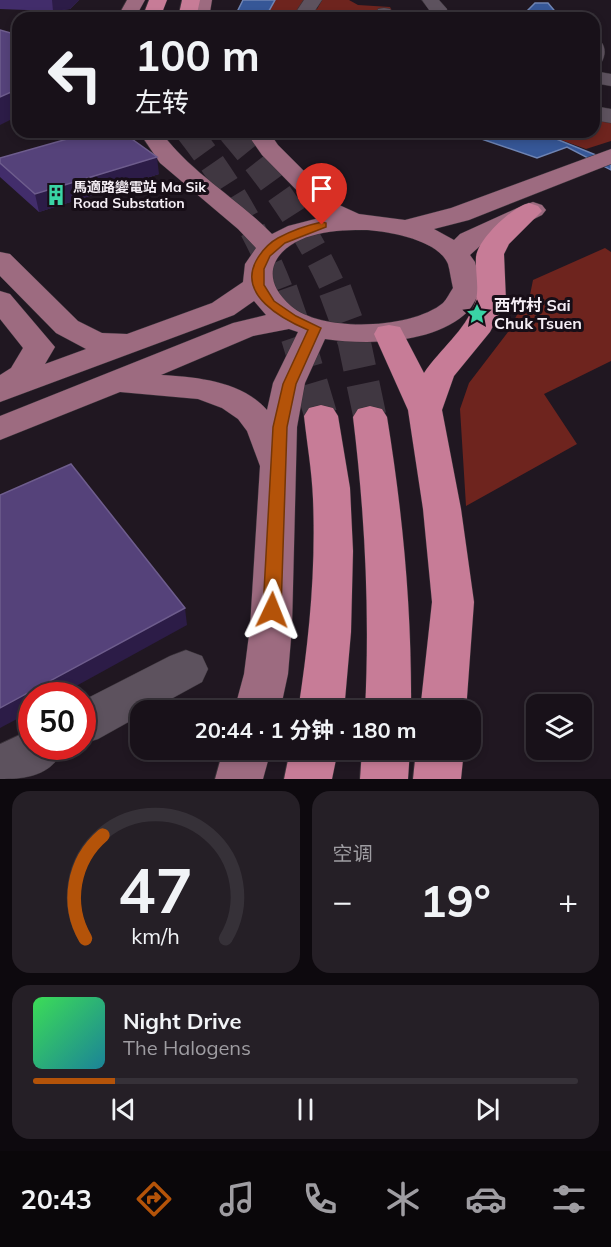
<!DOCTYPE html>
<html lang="zh">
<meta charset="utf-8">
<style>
:root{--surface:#181119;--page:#251f26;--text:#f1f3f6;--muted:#9f9da2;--line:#363138;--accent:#b45309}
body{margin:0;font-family:Mulish,"Noto Sans SC",sans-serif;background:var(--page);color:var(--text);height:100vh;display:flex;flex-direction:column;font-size:22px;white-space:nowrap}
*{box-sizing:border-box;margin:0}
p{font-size:20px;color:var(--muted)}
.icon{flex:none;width:33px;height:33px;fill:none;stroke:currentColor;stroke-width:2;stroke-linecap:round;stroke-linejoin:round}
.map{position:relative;height:779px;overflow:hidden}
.panel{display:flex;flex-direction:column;gap:12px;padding:12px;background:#0d090e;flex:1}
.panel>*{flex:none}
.hud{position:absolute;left:12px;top:12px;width:588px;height:126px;border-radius:18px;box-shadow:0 3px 9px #0003,0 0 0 2px var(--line);background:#181119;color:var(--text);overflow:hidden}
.buttons{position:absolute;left:526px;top:694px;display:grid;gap:12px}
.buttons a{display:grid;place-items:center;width:66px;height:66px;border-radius:12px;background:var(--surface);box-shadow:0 3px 9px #0003,0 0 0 2px var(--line);font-size:30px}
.speed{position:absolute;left:18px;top:682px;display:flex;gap:12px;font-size:30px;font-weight:700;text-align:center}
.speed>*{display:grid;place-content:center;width:78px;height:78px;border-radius:50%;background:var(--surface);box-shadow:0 3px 9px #0003,0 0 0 2px var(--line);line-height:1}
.speed .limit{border:9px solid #d22;background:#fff;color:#111}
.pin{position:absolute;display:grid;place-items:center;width:51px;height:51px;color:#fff;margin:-62px -26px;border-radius:50% 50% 50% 0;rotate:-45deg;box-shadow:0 0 6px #0007}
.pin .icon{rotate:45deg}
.me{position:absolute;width:66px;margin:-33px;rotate:2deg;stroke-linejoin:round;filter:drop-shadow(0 0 4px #0008)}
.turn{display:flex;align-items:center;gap:21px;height:126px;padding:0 24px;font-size:27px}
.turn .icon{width:78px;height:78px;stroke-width:2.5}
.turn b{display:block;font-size:42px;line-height:51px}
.big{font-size:45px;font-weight:700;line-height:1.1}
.panel .widget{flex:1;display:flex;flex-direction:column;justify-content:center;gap:9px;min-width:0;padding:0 21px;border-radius:18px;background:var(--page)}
.panel .dial{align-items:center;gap:0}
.dial svg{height:156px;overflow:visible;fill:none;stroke:var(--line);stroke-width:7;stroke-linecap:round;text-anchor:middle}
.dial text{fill:var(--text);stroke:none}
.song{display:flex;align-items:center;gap:18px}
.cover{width:72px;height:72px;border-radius:9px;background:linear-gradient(135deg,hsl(130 70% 55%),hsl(190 70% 35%))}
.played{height:6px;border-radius:3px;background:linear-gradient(90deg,var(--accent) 15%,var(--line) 15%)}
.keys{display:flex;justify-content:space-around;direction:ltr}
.heat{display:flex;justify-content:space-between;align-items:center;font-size:33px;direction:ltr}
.panel .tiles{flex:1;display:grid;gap:12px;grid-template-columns:1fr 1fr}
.widget:last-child{grid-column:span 2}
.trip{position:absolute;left:130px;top:700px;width:351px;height:60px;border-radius:18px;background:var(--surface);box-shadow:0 3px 9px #0003,0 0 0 2px var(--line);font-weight:700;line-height:60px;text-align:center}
.menu{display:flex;height:96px;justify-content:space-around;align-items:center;background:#0a070a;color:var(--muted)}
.menu .icon{width:42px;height:42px}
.menu .selected{color:var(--accent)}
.menu b{font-size:27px;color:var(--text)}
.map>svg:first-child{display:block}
.green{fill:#6e241e}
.water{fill:#365797;stroke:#6f84b3;stroke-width:1.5}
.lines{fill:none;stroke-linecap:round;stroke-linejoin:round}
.highway-tunnel-far1{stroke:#403741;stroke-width:26;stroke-dasharray:26 13;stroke-linecap:butt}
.highway-tunnel{stroke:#403741;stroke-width:33;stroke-dasharray:33 16;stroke-linecap:butt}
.minor-casing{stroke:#393339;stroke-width:1}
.major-casing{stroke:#393339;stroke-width:1}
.highway-casing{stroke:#393339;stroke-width:1}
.minor{fill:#5d525e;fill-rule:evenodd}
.major{fill:#9d6b80;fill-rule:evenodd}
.highway{fill:#c77c97;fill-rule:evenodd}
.wall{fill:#422d6b}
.shaded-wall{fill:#2c1c47}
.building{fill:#55427a;stroke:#6e5d8d;stroke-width:1.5}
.route{fill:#b45309;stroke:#753606;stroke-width:1.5}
.labels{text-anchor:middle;stroke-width:6;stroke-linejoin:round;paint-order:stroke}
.far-poi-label{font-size:14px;font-weight:bold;fill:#f5eef5;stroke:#170e17;text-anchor:start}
.poi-label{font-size:16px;font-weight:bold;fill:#f5eef5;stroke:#170e17;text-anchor:start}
</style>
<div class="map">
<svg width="611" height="779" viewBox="0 0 611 779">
<rect width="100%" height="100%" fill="#201721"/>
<!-- green -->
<path class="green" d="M 275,0 L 307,0 L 310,10 L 317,9 L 322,0 L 349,0 L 358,5 L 390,7 L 392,11 L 375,11 L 374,14 L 377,18 L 265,18 Z
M 594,116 L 611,119 L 611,141 L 586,149 L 539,132 L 594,132 Z
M 605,248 L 611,252 L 611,361 L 544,394 L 577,444 L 466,506 L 460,409 L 469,383 L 508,332 L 520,309 L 529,300 L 533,280 Z"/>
<!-- water -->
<path class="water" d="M 243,0 L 275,0 L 265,18 L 234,18 Z
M 535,3 L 548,3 L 559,16 L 558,18 L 520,18 Z
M 461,132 L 539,132 L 611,161 L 611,170 L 567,147 L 537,158 Z"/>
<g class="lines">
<!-- highway-tunnel-far1 -->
<path class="highway-tunnel-far1" d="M 189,132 C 228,182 258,233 281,292
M 231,132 C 273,181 309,233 335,292"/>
<!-- highway-tunnel -->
<path class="highway-tunnel" d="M 281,290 L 298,339 L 321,416
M 335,290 L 354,341 L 370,417"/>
<defs>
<path id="minor" d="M 304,0 L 322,0 L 310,18 L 292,18 Z
M 422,0 L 439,0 L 447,9 L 446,18 L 428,18 L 429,10 Z
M 384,8 L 390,9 L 393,13 L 392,18 L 374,18 L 378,9 Z
M 594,41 L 602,43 C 606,49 605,57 601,63 L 594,65 Z
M 594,71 L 611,74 L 611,86 L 594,83 Z
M 594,106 L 611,109 L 611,123 L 594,120 Z
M 186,650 L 202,656 L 208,669 L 202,682 L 149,711 L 141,711 L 141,715 L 98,739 L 82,744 L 82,701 L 170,656 Z
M 32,729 L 32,747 L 65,747 C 52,775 29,779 0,779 L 0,744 Z"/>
<path id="major" d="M 127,0 L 145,0 L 135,18 L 117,18 Z
M 194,0 L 212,0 L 209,18 L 191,18 Z
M 139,132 L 161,132 C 191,173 237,198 272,234 L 288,226 L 323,217 L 262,155 L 246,132 L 269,132 L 278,145 L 337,204 L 359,214 L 405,220 L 451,208 L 611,149 L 611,164 L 469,220 L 434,229 L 454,240 L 460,234 L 524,205 L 533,202 L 542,205 L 546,210 L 542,215 L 480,246 L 470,255 L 475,262 L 482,288 C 477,296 472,309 464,315 C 430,344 367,345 325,339 L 305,383 L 297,427 L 292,627 L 288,674 L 280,711 L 234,711 L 244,674 L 250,627 L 260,466 L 247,431 L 238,419 L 222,408 L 198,399 L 120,392 L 0,440 L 0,416 L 233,323 L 266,315 L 254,301 L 234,315 L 0,402 L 0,375 L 11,368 L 23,348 L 0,319 L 0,291 L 10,294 L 55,347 L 45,364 L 86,349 L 56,333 L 0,276 L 0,252 L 10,254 L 78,321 L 102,333 L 127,334 L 212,303 L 243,282 L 245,264 L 256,248 L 238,229 L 160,163 ZM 368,230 C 391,232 438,240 448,264 C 450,271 451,280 453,288 C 450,292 447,299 443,303 C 412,329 322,333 291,306 C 254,274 278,243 318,234 C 334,230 351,230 368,230 ZM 289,329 L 298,332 L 273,383 L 267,410 C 242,381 196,377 161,375 L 253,336 Z
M 223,750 L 271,750 L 263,779 L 215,779 Z"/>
<path id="highway" d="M 149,0 L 167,0 L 160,18 L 142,18 Z
M 182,0 L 200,0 L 196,18 L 178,18 Z
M 529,203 L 538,206 L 542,211 L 509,244 L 504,254 L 506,301 L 490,332 L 454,376 L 442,410 L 461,509 L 474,602 L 466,711 L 420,711 L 432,602 L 423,509 L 408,410 L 374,334 L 378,327 L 389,325 L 400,327 L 424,373 C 440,349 465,331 475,303 C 480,290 475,271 476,257 C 478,239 512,207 529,203 Z
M 321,405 L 333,408 L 338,416 L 350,488 L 353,551 L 351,632 L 344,711 L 298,711 C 309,641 316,570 313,499 C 312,471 307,444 304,416 L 309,408 Z
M 370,406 L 382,409 L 387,417 C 403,515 412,612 411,711 L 365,711 C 370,612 365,515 353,417 L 358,409 Z
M 290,750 L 338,750 L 332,779 L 284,779 Z
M 362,750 L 410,750 L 408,779 L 360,779 Z
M 416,750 L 464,750 L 461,779 L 413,779 Z"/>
</defs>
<!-- minor casing -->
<use href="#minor" class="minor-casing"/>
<!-- major casing -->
<use href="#major" class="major-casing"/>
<!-- highway casing -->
<use href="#highway" class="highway-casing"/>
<!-- minor -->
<use href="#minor" class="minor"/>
<!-- major -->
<use href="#major" class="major"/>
<!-- highway -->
<use href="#highway" class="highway"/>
</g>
<!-- wall -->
<path class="wall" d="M 0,0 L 79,0 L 70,9 L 53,11 L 0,9 Z
M 0,158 L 159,174 L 39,212 L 0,177 Z"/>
<!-- shaded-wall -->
<path class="shaded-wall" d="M 52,0 L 79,0 L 70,9 L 53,11 Z
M 18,89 L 18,116 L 0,125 L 0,97 Z
M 157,157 L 159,174 L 39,212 L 35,194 Z
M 185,608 L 187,625 L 58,696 L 32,696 L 32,711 L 0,728 L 0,708 Z"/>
<!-- building -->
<path class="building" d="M 0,30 L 18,35 L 18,89 L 0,97 Z
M 92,132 L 122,132 L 157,157 L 35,194 L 0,163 L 0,158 Z
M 71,464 L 185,608 L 0,708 L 0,495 Z"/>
<!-- route -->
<path class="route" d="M 322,222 L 326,223 L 326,227 L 285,243 L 270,256 L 264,269 L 264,285 L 274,301 L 296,316 L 321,328 L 296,384 L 287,427 L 281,610 L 278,615 L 272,617 L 266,615 L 263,610 L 273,427 L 283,384 L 308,330 C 282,319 238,295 256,261 C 261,252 269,243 278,238 C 291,231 308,225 322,222 Z"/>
<!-- icons -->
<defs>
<symbol id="building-bare" viewBox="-9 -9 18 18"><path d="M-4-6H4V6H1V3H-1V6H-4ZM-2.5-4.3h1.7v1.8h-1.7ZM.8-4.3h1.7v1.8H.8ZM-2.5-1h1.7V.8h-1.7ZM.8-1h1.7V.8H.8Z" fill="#3ad4a5" stroke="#170e17" stroke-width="2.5" paint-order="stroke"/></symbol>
<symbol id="sight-bare" viewBox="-9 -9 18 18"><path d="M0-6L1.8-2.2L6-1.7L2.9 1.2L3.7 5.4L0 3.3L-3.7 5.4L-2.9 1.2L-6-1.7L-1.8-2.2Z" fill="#3ad4a5" stroke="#170e17" stroke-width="2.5" paint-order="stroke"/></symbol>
</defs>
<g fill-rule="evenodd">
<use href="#building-bare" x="41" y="180" width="30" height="30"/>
<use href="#sight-bare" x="462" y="299" width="30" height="30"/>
</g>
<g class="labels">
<!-- far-poi labels -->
<g class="far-poi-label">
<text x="73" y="192">馬適路變電站 Ma Sik<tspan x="73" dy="16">Road Substation</tspan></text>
</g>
<!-- poi labels -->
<g class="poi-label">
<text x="494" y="311">西竹村 Sai<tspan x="494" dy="18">Chuk Tsuen</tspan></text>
</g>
</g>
</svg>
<div class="buttons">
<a><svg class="icon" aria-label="layers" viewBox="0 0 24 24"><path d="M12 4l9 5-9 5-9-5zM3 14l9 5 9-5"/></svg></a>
</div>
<div class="speed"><div class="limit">50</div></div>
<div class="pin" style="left:322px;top:225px;background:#d93025"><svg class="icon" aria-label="arrive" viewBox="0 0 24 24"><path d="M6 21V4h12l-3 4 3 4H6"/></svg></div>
<svg class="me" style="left:272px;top:610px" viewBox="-20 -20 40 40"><path d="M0-17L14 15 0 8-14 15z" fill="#b45309" stroke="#fff" stroke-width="4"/></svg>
<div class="trip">20:44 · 1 分钟 · 180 m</div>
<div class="hud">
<div class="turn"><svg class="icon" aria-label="left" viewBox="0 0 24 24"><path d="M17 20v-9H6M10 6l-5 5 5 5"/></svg><div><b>100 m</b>左转</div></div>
</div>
</div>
<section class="panel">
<div class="tiles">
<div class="widget dial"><svg viewBox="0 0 100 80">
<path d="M14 69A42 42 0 1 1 86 69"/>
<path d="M14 69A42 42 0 0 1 23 16" stroke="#b45309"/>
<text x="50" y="56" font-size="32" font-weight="700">47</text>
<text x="50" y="72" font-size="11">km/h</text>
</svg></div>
<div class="widget"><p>空调</p>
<div class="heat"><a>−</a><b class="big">19°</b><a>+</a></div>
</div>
<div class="widget">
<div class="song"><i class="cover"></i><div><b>Night Drive</b><p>The Halogens</p></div></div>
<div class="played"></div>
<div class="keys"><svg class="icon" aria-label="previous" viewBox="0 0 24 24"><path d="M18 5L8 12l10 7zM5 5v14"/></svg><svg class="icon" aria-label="pause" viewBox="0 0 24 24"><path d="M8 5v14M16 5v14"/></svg><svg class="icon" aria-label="next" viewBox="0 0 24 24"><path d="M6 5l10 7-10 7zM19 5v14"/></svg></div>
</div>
</div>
</section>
<nav class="menu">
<b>20:43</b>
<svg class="icon selected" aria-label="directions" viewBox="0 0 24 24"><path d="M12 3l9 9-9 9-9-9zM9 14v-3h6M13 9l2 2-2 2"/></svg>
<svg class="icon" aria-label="music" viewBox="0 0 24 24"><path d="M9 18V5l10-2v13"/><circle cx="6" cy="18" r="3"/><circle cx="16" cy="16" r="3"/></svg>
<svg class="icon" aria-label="phone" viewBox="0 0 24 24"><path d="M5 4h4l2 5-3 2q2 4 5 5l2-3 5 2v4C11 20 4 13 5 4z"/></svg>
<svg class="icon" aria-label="climate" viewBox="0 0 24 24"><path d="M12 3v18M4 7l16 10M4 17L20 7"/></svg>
<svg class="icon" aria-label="car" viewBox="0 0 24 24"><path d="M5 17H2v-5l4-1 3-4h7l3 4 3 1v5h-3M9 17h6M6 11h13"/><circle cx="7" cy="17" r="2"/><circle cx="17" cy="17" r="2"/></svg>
<svg class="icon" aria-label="filters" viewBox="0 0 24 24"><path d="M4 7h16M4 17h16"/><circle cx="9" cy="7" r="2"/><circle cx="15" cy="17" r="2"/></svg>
</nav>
